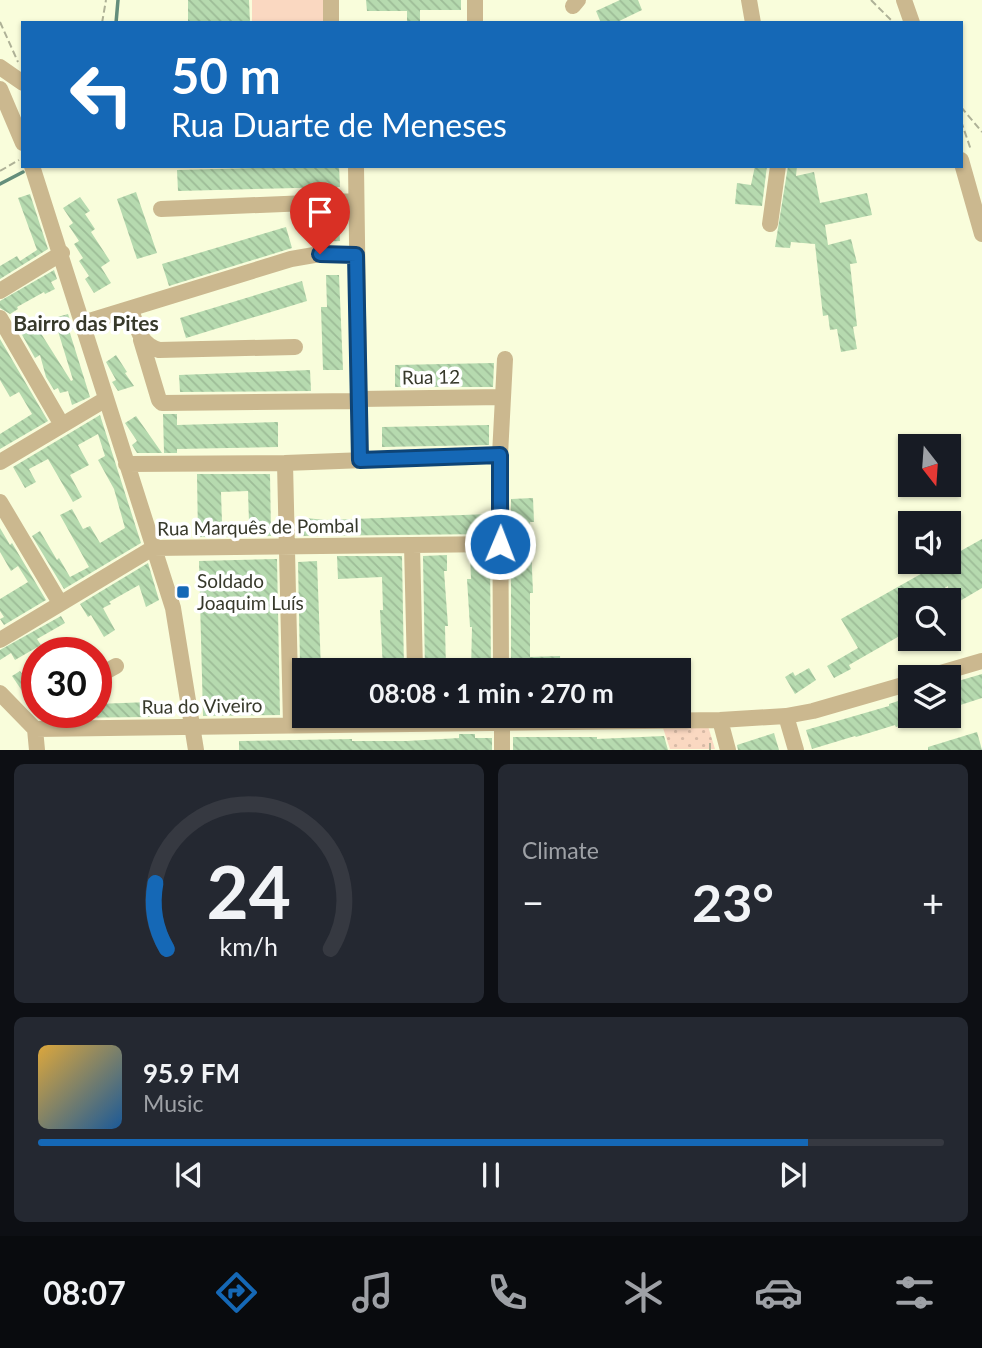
<!DOCTYPE html>
<meta charset="utf-8">
<style>
:root{--surface:#171b24;--page:#242831;--text:#f1f3f6;--muted:#9ea1a6;--line:#363941;--accent:#1568b6}
body{margin:0;font-family:Lato,sans-serif;background:var(--page);color:var(--text);height:100vh;display:flex;flex-direction:column;font-size:26px;white-space:nowrap}
*{box-sizing:border-box;margin:0}
p{font-size:23px;color:var(--muted)}
.icon{flex:none;width:38px;height:38px;fill:none;stroke:currentColor;stroke-width:2;stroke-linecap:round;stroke-linejoin:round}
.map{position:relative;height:750px;overflow:hidden}
.details{display:flex;flex-direction:column;gap:14px;padding:14px;background:#0d0f14;flex:1}
.details>*{flex:none}
.guide{position:absolute;left:21px;top:21px;width:942px;height:147px;border-radius:0px;box-shadow:0 2px 5px #0004;background:#1568b6;color:#fff;overflow:hidden}
.needle{width:46px;rotate:163deg}
.buttons{position:absolute;left:898px;top:434px;display:grid;gap:14px}
.buttons a{display:grid;place-items:center;width:63px;height:63px;border-radius:0px;background:var(--surface);box-shadow:0 2px 5px #0004;font-size:35px}
.speed{position:absolute;left:21px;top:637px;display:flex;gap:14px;font-size:35px;font-weight:700;text-align:center}
.speed>*{display:grid;place-content:center;width:91px;height:91px;border-radius:50%;background:var(--surface);box-shadow:0 2px 5px #0004;line-height:1}
.speed .limit{border:10px solid #d22;background:#fff;color:#111}
.pin{position:absolute;display:grid;place-items:center;width:60px;height:60px;color:#fff;margin:-72px -30px;border-radius:50% 50% 50% 0;rotate:-45deg;box-shadow:0 0 7px #0007}
.pin .icon{rotate:45deg}
.me{position:absolute;width:77px;margin:-38px;rotate:1deg;stroke-linejoin:round;filter:drop-shadow(0 0 5px #0008)}
.turn{display:flex;align-items:center;gap:24px;height:147px;padding:0 35px;font-size:32px}
.turn .icon{width:91px;height:91px;stroke-width:2.5}
.turn b{display:block;font-size:49px;line-height:60px}
.big{font-size:52px;font-weight:700;line-height:1.1}
.details .card{flex:1;display:flex;flex-direction:column;justify-content:center;gap:10px;min-width:0;padding:0 24px;border-radius:10px;background:var(--page)}
.details .dial{align-items:center;gap:0}
.dial svg{height:182px;overflow:visible;fill:none;stroke:var(--line);stroke-width:7;stroke-linecap:round;text-anchor:middle}
.dial text{fill:var(--text);stroke:none}
.song{display:flex;align-items:center;gap:21px}
.cover{width:84px;height:84px;border-radius:10px;background:linear-gradient(135deg,hsl(40 70% 55%),hsl(210 70% 35%))}
.played{height:7px;border-radius:4px;background:linear-gradient(90deg,var(--accent) 85%,var(--line) 85%)}
.keys{display:flex;justify-content:space-around;direction:ltr}
.heat{display:flex;justify-content:space-between;align-items:center;font-size:38px;direction:ltr}
.details .tiles{flex:1;display:grid;gap:14px;grid-template-columns:1fr 1fr}
.card:last-child{grid-column:span 2}
.trip{position:absolute;left:292px;top:658px;width:399px;height:70px;border-radius:0px;background:var(--surface);box-shadow:0 2px 5px #0004;font-weight:700;line-height:70px;text-align:center}
.menu{display:flex;height:112px;justify-content:space-around;align-items:center;background:#090b0e;color:var(--muted)}
.menu .icon{width:49px;height:49px}
.menu .on{color:var(--accent)}
.menu b{font-size:32px;color:var(--text)}
.map>svg:first-child{display:block}
.grass{fill:url(#grass-dots)}
.pitch{fill:#fad8c1}
.lines{fill:none;stroke-linecap:round;stroke-linejoin:round}
.stream{stroke:#648e7b;stroke-width:3.5}
.building{fill:url(#building-back-hatch);fill-rule:evenodd}
.path{stroke:#aeb197;stroke-width:2;stroke-dasharray:7 3.5;stroke-linecap:butt}
.minor{stroke:#cbb88f;stroke-width:16}
.route-casing{stroke:#0e4476;stroke-width:18}
.route{stroke:#1568b6;stroke-width:12}
.poi-dot{fill:#1568b6;stroke:#fff;stroke-width:2.5}
.labels{text-anchor:middle;stroke-width:7;stroke-linejoin:round;paint-order:stroke}
.street-label{font-size:19px;fill:#37392b;stroke:#fff}
.poi-label{font-size:19px;fill:#37392b;stroke:#fff;text-anchor:start}
.neighbourhood-label{font-size:21px;font-weight:bold;fill:#37392b;stroke:#fff}
</style>
<div class="map">
<svg width="982" height="750" viewBox="0 0 982 750">
<defs>
<pattern id="grass-dots" width="8" height="8" patternUnits="userSpaceOnUse" patternTransform="scale(1.75)"><rect width="8" height="8" fill="#fad8c1"/><path d="M2 2h.1M6 6h.1" fill="none" stroke="#d7baa6" stroke-width="1.8" stroke-linecap="round"/></pattern>
<pattern id="building-back-hatch" width="6" height="6" patternUnits="userSpaceOnUse" patternTransform="scale(1.75)"><rect width="6" height="6" fill="#b6daaf"/><path d="M-1 5l2 2M0 0l6 6M5-1l2 2" fill="none" stroke="#9dbc97"/></pattern>
</defs>
<rect width="100%" height="100%" fill="#f9fddb"/>
<!-- grass -->
<path class="grass" d="M 708,726 L 715,749 L 670,749 L 663,728 Z"/>
<!-- pitch -->
<path class="pitch" d="M 252,0 L 327,0 L 328,23 L 252,23 Z"/>
<g class="lines">
<!-- stream -->
<path class="stream" d="M 116,23 L 118,0
M 0,184 L 23,172"/>
</g>
<!-- building -->
<path class="building" d="M 188,0 L 249,0 L 250,23 L 188,23 Z
M 366,0 L 461,0 L 461,10 L 420,10 L 420,23 L 407,23 L 407,11 L 367,11 Z
M 620,0 L 638,0 L 642,10 L 615,23 L 601,23 L 596,11 Z
M 339,166 L 340,187 L 178,191 L 177,170 Z
M 755,166 L 767,166 L 762,206 L 735,204 L 737,183 L 751,185 Z
M 788,166 L 797,166 L 796,176 L 814,172 L 820,203 L 867,193 L 872,215 L 825,225 L 828,245 L 851,239 L 857,263 L 850,264 L 857,326 L 853,327 L 857,349 L 841,352 L 837,329 L 830,330 L 828,315 L 823,316 L 815,244 L 791,242 L 790,248 L 775,247 Z
M 136,192 L 157,253 L 137,259 L 117,199 Z
M 30,194 L 48,249 L 0,279 L 0,266 L 17,256 L 20,261 L 37,250 L 18,198 Z
M 80,197 L 90,211 L 85,214 L 95,229 L 91,232 L 110,261 L 101,267 L 111,283 L 94,293 L 85,279 L 89,276 L 79,261 L 83,258 L 74,244 L 79,241 L 69,226 L 73,223 L 63,208 Z
M 286,227 L 292,248 L 169,286 L 162,264 Z
M 339,229 L 340,241 L 317,242 L 317,230 Z
M 54,270 L 57,279 L 51,282 L 55,289 L 45,294 L 44,292 L 17,307 L 18,309 L 10,314 L 0,308 L 0,301 Z
M 326,275 L 339,275 L 343,370 L 323,370 L 321,307 L 327,307 Z
M 302,281 L 307,301 L 186,338 L 180,318 Z
M 68,314 L 73,329 L 69,330 L 90,397 L 72,405 L 68,391 L 60,393 L 58,388 L 54,390 L 46,377 L 40,355 L 35,358 L 21,333 L 35,324 L 71,381 L 73,380 L 54,318 Z
M 0,339 L 48,421 L 0,449 L 0,434 L 32,414 L 19,392 L 10,397 L 0,380 Z
M 116,355 L 127,372 L 125,373 L 134,386 L 118,391 L 112,382 L 116,380 L 106,362 Z
M 494,363 L 493,387 L 395,387 L 395,365 Z
M 310,370 L 311,391 L 180,392 L 179,375 Z
M 163,414 L 177,414 L 177,425 L 278,422 L 278,447 L 177,449 L 177,453 L 164,453 Z
M 100,415 L 141,543 L 64,589 L 32,536 L 40,531 L 57,560 L 59,558 L 70,577 L 89,567 L 60,515 L 72,509 L 83,529 L 90,526 L 100,543 L 125,528 L 114,489 L 98,460 L 105,456 L 98,434 L 78,445 L 89,465 L 70,475 L 82,497 L 73,502 L 48,459 L 29,469 L 36,482 L 25,488 L 13,467 Z
M 136,416 L 148,433 L 162,453 L 137,453 L 132,445 L 137,441 L 125,423 Z
M 489,425 L 489,445 L 382,447 L 382,427 Z
M 197,474 L 270,474 L 271,536 L 198,537 ZM 248,491 L 249,522 L 222,523 L 221,492 Z
M 533,498 L 534,522 L 530,522 L 533,593 L 530,593 L 530,657 L 560,656 L 561,670 L 511,670 L 511,499 Z
M 490,514 L 490,534 L 297,536 L 297,517 L 325,520 Z
M 0,528 L 10,545 L 12,543 L 46,600 L 4,625 L 0,619 L 4,617 L 0,611 L 0,599 L 28,582 L 18,566 L 11,571 L 0,552 Z
M 982,539 L 982,588 L 948,608 L 948,586 L 924,600 L 910,600 L 910,630 L 849,665 L 851,669 L 834,678 L 827,666 L 858,648 L 841,619 L 942,562 L 948,562 L 948,558 Z
M 447,555 L 447,571 L 444,571 L 448,626 L 445,626 L 446,670 L 425,670 L 423,556 Z
M 470,555 L 490,555 L 491,670 L 471,670 L 472,627 L 470,627 L 467,579 L 471,579 Z
M 337,556 L 402,556 L 404,670 L 383,670 L 380,610 L 383,610 L 382,577 L 338,579 Z
M 277,559 L 280,715 L 203,716 L 199,561 Z
M 317,561 L 321,670 L 304,670 L 304,715 L 301,715 L 298,562 Z
M 148,563 L 159,600 L 146,607 L 139,585 L 109,602 L 111,604 L 103,608 L 115,630 L 104,637 L 91,615 L 88,617 L 80,604 Z
M 61,616 L 65,623 L 37,639 L 41,645 L 15,660 L 11,653 L 0,660 L 0,650 Z
M 809,668 L 816,680 L 795,694 L 785,677 L 793,672 L 795,676 Z
M 20,671 L 33,687 L 37,685 L 37,713 L 12,676 Z
M 982,674 L 982,698 L 948,709 L 948,684 Z
M 910,697 L 910,723 L 896,727 L 895,725 L 856,737 L 855,736 L 812,749 L 806,730 L 889,706 L 889,704 Z
M 150,702 L 150,717 L 52,718 L 52,712 L 96,712 L 96,704 Z
M 977,732 L 982,750 L 928,750 L 928,747 Z
M 774,733 L 779,750 L 738,750 L 737,745 Z
M 459,734 L 475,734 L 475,738 L 492,738 L 492,750 L 239,750 L 239,741 L 352,739 L 352,741 L 407,741 L 459,738 Z
M 664,736 L 668,750 L 513,750 L 513,737 L 597,737 L 597,739 Z"/>
<g class="lines">
<!-- path -->
<path class="path" d="M 871,0 L 894,23
M 0,22 L 18,62
M 102,23 L 106,0
M 961,107 L 982,132
M 961,121 L 971,150
M 0,171 L 19,160
M 710,750 L 710,741"/>
<!-- minor -->
<path class="minor" d="M 331,0 L 331,23
M 475,0 L 475,23
M 749,0 L 753,23
M 904,0 L 912,23
M 573,6 L 578,0
M 0,67 L 23,83
M 0,89 L 23,143
M 961,160 L 982,234
M 32,166 L 173,608 L 196,750
M 356,166 L 360,460
M 161,209 L 356,201
M 770,224 L 778,166
M 0,291 L 62,253
M 131,309 C 137,327 139,344 159,350 L 295,347
M 0,318 L 62,425
M 83,323 L 291,259 L 320,254 L 356,255
M 141,340 L 159,400 L 162,403 L 359,401
M 359,399 L 503,397
M 0,462 L 106,399
M 285,463 L 500,455
M 126,464 L 285,463 L 291,725
M 0,502 L 60,603
M 412,545 L 415,670
M 0,640 L 153,548 L 500,544
M 501,670 L 500,455 L 505,359
M 96,677 L 116,666
M 927,677 L 982,661
M 0,693 L 35,729
M 502,716 L 502,750
M 786,716 L 796,750
M 720,720 L 728,750
M 35,729 L 720,720 L 786,716 L 813,711 L 910,683
M 35,729 L 37,750"/>
</g>
<g class="lines">
<defs>
<path id="route" d="M 320,254 L 356,255 L 360,460 L 500,455 L 500,544"/>
</defs>
<!-- route casing -->
<use href="#route" class="route-casing"/>
<!-- route -->
<use href="#route" class="route"/>
</g>
<!-- markers -->
<rect class="poi-dot" x="176" y="585" width="14" height="14" rx="3.5"/>
<g class="labels">
<!-- street labels -->
<g class="street-label">
<text transform="translate(431 377) rotate(-1)" y="7">Rua 12</text>
<text transform="translate(258 527) rotate(-1)" y="7">Rua Marquês de Pombal</text>
<text transform="translate(202 706) rotate(-1)" y="7">Rua do Viveiro</text>
</g>
<!-- poi labels -->
<g class="poi-label">
<text x="197" y="588">Soldado<tspan x="197" dy="22">Joaquim Luís</tspan></text>
</g>
<!-- neighbourhood labels -->
<g class="neighbourhood-label">
<text x="86" y="331">Bairro das Pites</text>
</g>
</g>
</svg>
<div class="buttons">
<a><svg class="needle" viewBox="-14 -14 28 28"><path d="M0-13l5 13h-10z" fill="#e53935"/><path d="M0 13l5-13h-10z" fill="#9ea1a6"/></svg></a>
<a><svg class="icon" aria-label="sound" viewBox="0 0 24 24"><path d="M4 9h4l5-4v14l-5-4H4zM17 9q2 3 0 6"/></svg></a>
<a><svg class="icon" aria-label="search" viewBox="0 0 24 24"><circle cx="10" cy="10" r="6"/><path d="M15 15l6 6"/></svg></a>
<a><svg class="icon" aria-label="layers" viewBox="0 0 24 24"><path d="M12 4l9 5-9 5-9-5zM3 14l9 5 9-5"/></svg></a>
</div>
<div class="speed"><div class="limit">30</div></div>
<div class="pin" style="left:320px;top:254px;background:#d93025"><svg class="icon" aria-label="arrive" viewBox="0 0 24 24"><path d="M6 21V4h12l-3 4 3 4H6"/></svg></div>
<svg class="me" style="left:500px;top:544px" viewBox="-20 -20 40 40"><circle r="17" fill="#1568b6" stroke="#fff" stroke-width="3"/><path d="M0-11L8 9 0 5-8 9z" fill="#fff"/></svg>
<div class="trip">08:08 · 1 min · 270 m</div>
<div class="guide">
<div class="turn"><svg class="icon" aria-label="left" viewBox="0 0 24 24"><path d="M17 20v-9H6M10 6l-5 5 5 5"/></svg><div><b>50 m</b>Rua Duarte de Meneses</div></div>
</div>
</div>
<section class="details">
<div class="tiles">
<div class="card dial"><svg viewBox="0 0 100 80">
<path d="M14 69A42 42 0 1 1 86 69"/>
<path d="M14 69A42 42 0 0 1 9 40" stroke="#1568b6"/>
<text x="50" y="56" font-size="32" font-weight="700">24</text>
<text x="50" y="72" font-size="11">km/h</text>
</svg></div>
<div class="card"><p>Climate</p>
<div class="heat"><a>−</a><b class="big">23°</b><a>+</a></div>
</div>
<div class="card">
<div class="song"><i class="cover"></i><div><b>95.9 FM</b><p>Music</p></div></div>
<div class="played"></div>
<div class="keys"><svg class="icon" aria-label="previous" viewBox="0 0 24 24"><path d="M18 5L8 12l10 7zM5 5v14"/></svg><svg class="icon" aria-label="pause" viewBox="0 0 24 24"><path d="M8 5v14M16 5v14"/></svg><svg class="icon" aria-label="next" viewBox="0 0 24 24"><path d="M6 5l10 7-10 7zM19 5v14"/></svg></div>
</div>
</div>
</section>
<nav class="menu">
<b>08:07</b>
<svg class="icon on" aria-label="directions" viewBox="0 0 24 24"><path d="M12 3l9 9-9 9-9-9zM9 14v-3h6M13 9l2 2-2 2"/></svg>
<svg class="icon" aria-label="music" viewBox="0 0 24 24"><path d="M9 18V5l10-2v13"/><circle cx="6" cy="18" r="3"/><circle cx="16" cy="16" r="3"/></svg>
<svg class="icon" aria-label="phone" viewBox="0 0 24 24"><path d="M5 4h4l2 5-3 2q2 4 5 5l2-3 5 2v4C11 20 4 13 5 4z"/></svg>
<svg class="icon" aria-label="climate" viewBox="0 0 24 24"><path d="M12 3v18M4 7l16 10M4 17L20 7"/></svg>
<svg class="icon" aria-label="car" viewBox="0 0 24 24"><path d="M5 17H2v-5l4-1 3-4h7l3 4 3 1v5h-3M9 17h6M6 11h13"/><circle cx="7" cy="17" r="2"/><circle cx="17" cy="17" r="2"/></svg>
<svg class="icon" aria-label="filters" viewBox="0 0 24 24"><path d="M4 7h16M4 17h16"/><circle cx="9" cy="7" r="2"/><circle cx="15" cy="17" r="2"/></svg>
</nav>
